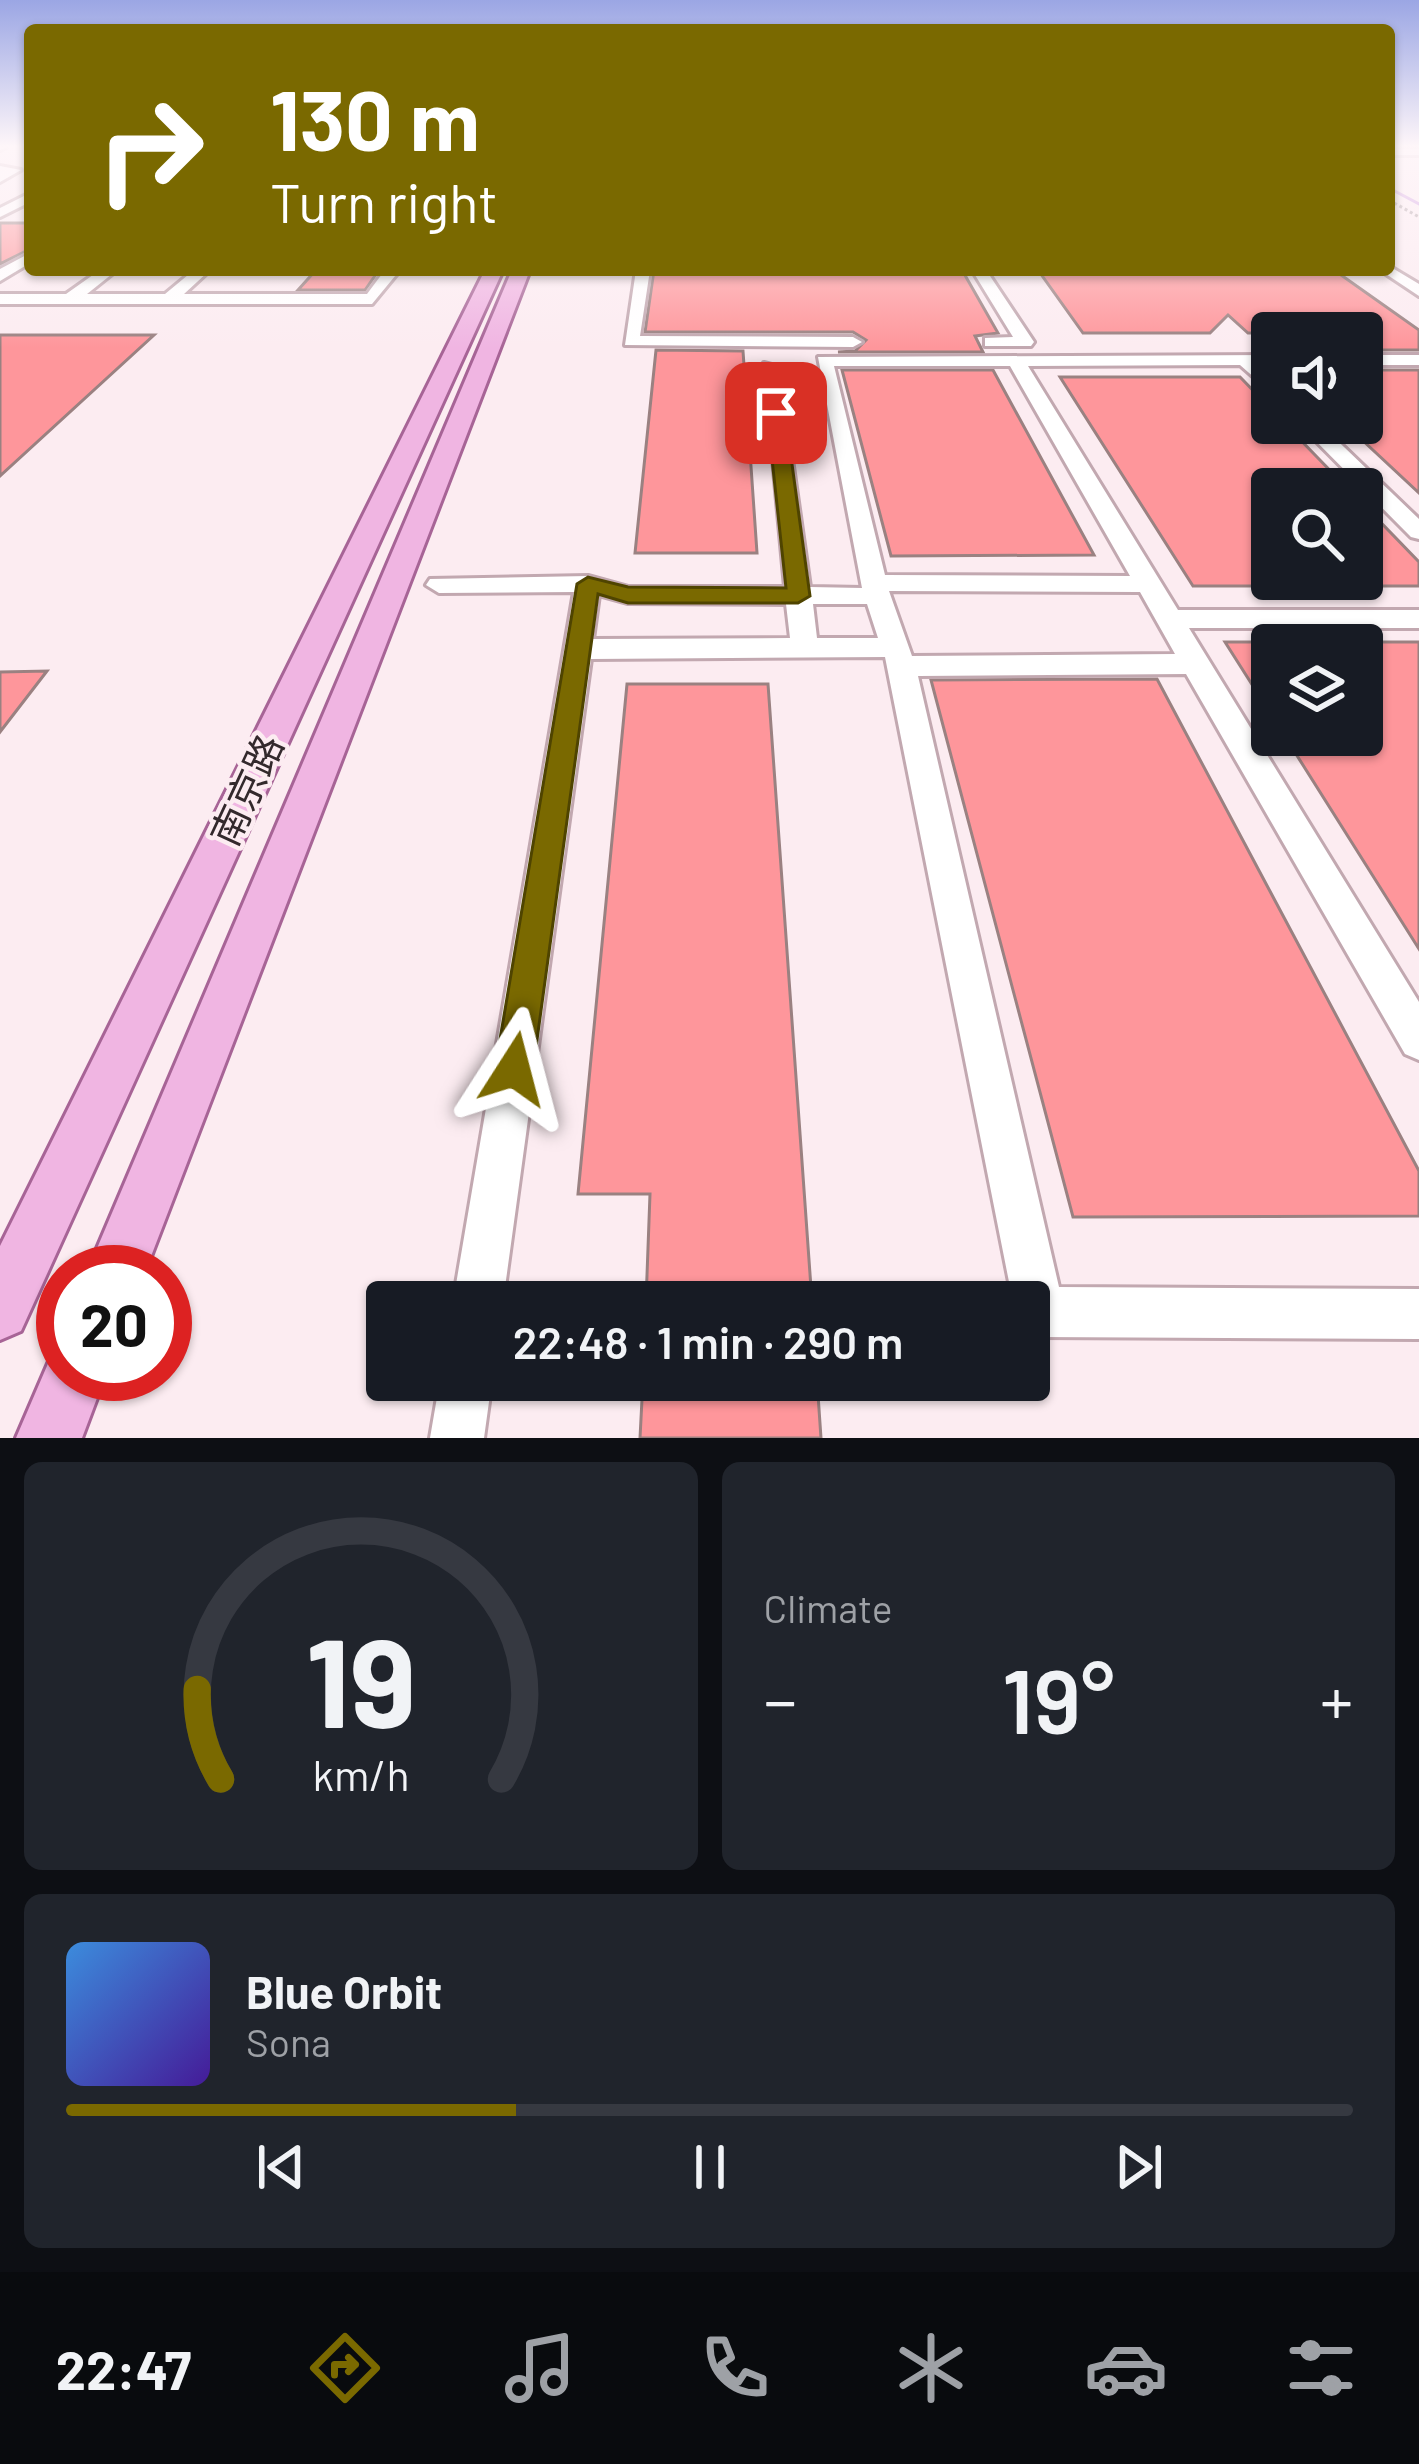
<!DOCTYPE html>
<meta charset="utf-8">
<style>
:root{--surface:#171b24;--page:#20242c;--text:#f1f3f6;--muted:#9ea1a6;--line:#363941;--accent:#7a6900}
body{margin:0;font-family:Barlow,"Noto Sans SC",sans-serif;background:var(--page);color:var(--text);height:100vh;display:flex;flex-direction:column;font-size:45px;white-space:nowrap}
*{box-sizing:border-box;margin:0}
p{font-size:39px;color:var(--muted)}
.icon{flex:none;width:66px;height:66px;fill:none;stroke:currentColor;stroke-width:2;stroke-linecap:round;stroke-linejoin:round}
.map{position:relative;height:1438px;overflow:hidden}
.drawer{display:flex;flex-direction:column;gap:24px;padding:24px;background:#0d0f14;flex:1}
.drawer>*{flex:none}
.banner{position:absolute;left:24px;top:24px;width:1371px;height:252px;border-radius:12px;box-shadow:0 3px 9px #0004;background:#7a6900;color:#fff;overflow:hidden}
.controls{position:absolute;left:1251px;top:312px;display:grid;gap:24px}
.controls a{display:grid;place-items:center;width:132px;height:132px;border-radius:12px;background:var(--surface);box-shadow:0 3px 9px #0004;font-size:60px}
.speed{position:absolute;left:36px;top:1245px;display:flex;gap:24px;font-size:60px;font-weight:700;text-align:center}
.speed>*{display:grid;place-content:center;width:156px;height:156px;border-radius:50%;background:var(--surface);box-shadow:0 3px 9px #0004;line-height:1}
.speed .limit{border:18px solid #d22;background:#fff;color:#111}
.pin{position:absolute;display:grid;place-items:center;width:102px;height:102px;color:#fff;margin:-51px;border-radius:24px;box-shadow:0 6px 18px #0006}
.me{position:absolute;width:132px;margin:-66px;rotate:9deg;stroke-linejoin:round;filter:drop-shadow(0 0 9px #0008)}
.turn{display:flex;align-items:center;gap:42px;height:252px;padding:0 48px;font-size:54px}
.turn .icon{width:156px;height:156px;stroke-width:2.5}
.turn b{display:block;font-size:84px;line-height:102px}
.big{font-size:90px;font-weight:600;line-height:1.1}
.drawer .card{flex:1;display:flex;flex-direction:column;justify-content:center;gap:18px;min-width:0;padding:0 42px;border-radius:18px;background:var(--page)}
.drawer .dial{align-items:center;gap:0}
.dial svg{height:312px;overflow:visible;fill:none;stroke:var(--line);stroke-width:7;stroke-linecap:round;text-anchor:middle}
.dial text{fill:var(--text);stroke:none}
.song{display:flex;align-items:center;gap:36px}
.cover{width:144px;height:144px;border-radius:18px;background:linear-gradient(135deg,hsl(210 70% 55%),hsl(260 70% 35%))}
.played{height:12px;border-radius:6px;background:linear-gradient(90deg,var(--accent) 35%,var(--line) 35%)}
.keys{display:flex;justify-content:space-around;direction:ltr}
.heat{display:flex;justify-content:space-between;align-items:center;font-size:66px;direction:ltr}
.drawer .tiles{flex:1;display:grid;gap:24px;grid-template-columns:1fr 1fr}
.card:last-child{grid-column:span 2}
.trip{position:absolute;left:366px;top:1281px;width:684px;height:120px;border-radius:12px;background:var(--surface);box-shadow:0 3px 9px #0004;font-weight:600;line-height:120px;text-align:center}
.dock{display:flex;height:192px;justify-content:space-around;align-items:center;background:#090b0e;color:var(--muted)}
.dock .icon{width:84px;height:84px}
.dock .selected{color:var(--accent)}
.dock b{font-size:54px;color:var(--text)}
.map>svg:first-child{display:block}
.lines{fill:none;stroke-linecap:round;stroke-linejoin:round}
.stream{stroke:#c891df;stroke-width:3}
.building{fill:#fe969b;stroke:#9a8181;stroke-width:3}
.minor-casing{stroke:#c2a8b0;stroke-width:6}
.major-casing{stroke:#a76496;stroke-width:6}
.path{stroke:#a6989c;stroke-width:3;stroke-dasharray:3 3;stroke-linecap:butt}
.minor{fill:#fff;fill-rule:evenodd}
.major{fill:#f0b5e2;fill-rule:evenodd}
.route{fill:#7a6900;stroke:#4f4400;stroke-width:3}
.labels{text-anchor:middle;stroke-width:9;stroke-linejoin:round;paint-order:stroke}
.street-label{font-size:39px;fill:#33292c;stroke:#fcecf1}
</style>
<div class="map">
<svg width="1419" height="1438" viewBox="0 0 1419 1438">
<rect width="100%" height="100%" fill="#fcecf1"/>
<g class="lines">
<!-- stream -->
<path class="stream" d="M 1389,188 L 1419,204"/>
</g>
<!-- building -->
<path class="building" d="M 0,223 L 30,223 L 30,249 L 0,264 Z
M 316,270 L 379,270 L 365,290 L 298,290 Z
M 654,270 L 962,270 L 998,333 L 975,336 L 983,352 L 838,352 L 855,351 L 866,340 L 853,332 L 645,332 Z
M 1038,270 L 1334,270 L 1419,330 L 1419,350 L 1362,350 L 1362,333 L 1248,333 L 1228,315 L 1210,333 L 1083,333 Z
M 0,335 L 154,335 L 0,476 Z
M 656,350 L 743,351 L 757,553 L 635,553 Z
M 842,370 L 993,370 L 1094,555 L 891,556 Z
M 1362,370 L 1419,370 L 1419,493 L 1344,423 L 1362,423 Z
M 1060,377 L 1240,377 L 1272,410 L 1272,423 L 1284,423 L 1348,489 L 1272,489 L 1272,586 L 1193,586 Z
M 1362,503 L 1419,562 L 1419,586 L 1362,586 Z
M 1225,642 L 1272,642 L 1272,716 Z
M 1362,642 L 1419,642 L 1419,949 L 1284,735 L 1362,735 Z
M 47,671 L 0,732 L 0,672 Z
M 1157,679 L 1419,1171 L 1419,1216 L 1073,1217 L 931,680 Z
M 627,684 L 768,684 L 812,1302 L 646,1302 L 650,1194 L 578,1194 Z
M 643,1380 L 817,1380 L 821,1438 L 640,1438 Z"/>
<g class="lines">
<defs>
<path id="minor" d="M 0,147 L 6,147 L 0,150 Z
M 1389,149 L 1419,149 L 1419,155 L 1389,155 Z
M 0,166 L 21,170 L 0,182 Z
M 30,193 L 30,202 L 0,217 L 0,208 Z
M 30,253 L 30,263 L 0,281 L 0,269 Z
M 1389,266 L 1419,284 L 1419,296 L 1380,270 Z
M 100,270 L 117,270 L 87,294 L 165,294 L 194,270 L 210,270 L 184,294 L 367,294 L 385,270 L 400,270 L 372,304 L 0,304 L 0,294 L 66,294 Z
M 636,270 L 650,270 L 640,336 L 853,337 L 862,342 L 853,347 L 625,345 Z
M 972,270 L 986,270 L 1034,342 L 1031,346 L 985,346 L 985,338 L 1013,337 Z
M 1272,355 L 1272,365 L 1261,365 L 1272,376 L 1272,393 L 1240,365 L 1028,366 L 1178,610 L 1419,610 L 1419,628 L 1189,628 L 1419,1002 L 1419,1060 L 1405,1054 L 1186,674 L 918,676 L 1059,1287 L 1419,1289 L 1419,1339 L 1040,1337 L 1029,1332 L 1029,1302 L 1013,1302 L 885,657 L 591,659 L 503,1302 L 453,1302 L 574,592 L 439,593 L 426,585 L 430,579 L 588,576 L 628,587 L 785,587 L 764,363 L 779,367 L 810,587 L 862,588 L 818,357 ZM 834,366 L 1010,366 L 1130,576 L 885,575 ZM 889,591 L 1140,592 L 1175,654 L 912,656 ZM 599,595 L 628,603 L 786,604 L 790,638 L 593,639 ZM 813,604 L 867,604 L 878,638 L 817,638 Z
M 1362,355 L 1419,355 L 1419,365 L 1362,365 Z
M 1298,423 L 1319,423 L 1419,519 L 1419,539 L 1411,537 Z
M 440,1380 L 492,1380 L 484,1438 L 430,1438 Z"/>
<path id="major" d="M 485,270 L 503,270 L 21,1331 L 0,1340 L 0,1246 Z
M 512,270 L 530,270 L 145,1272 L 87,1272 Z
M 63,1348 L 63,1374 L 106,1374 L 82,1438 L 16,1438 L 53,1352 Z"/>
</defs>
<!-- minor casing -->
<use href="#minor" class="minor-casing"/>
<!-- major casing -->
<use href="#major" class="major-casing"/>
<!-- path -->
<path class="path" d="M 1389,200 L 1419,217"/>
<!-- minor -->
<use href="#minor" class="minor"/>
<!-- major -->
<use href="#major" class="major"/>
</g>
<!-- sky -->
<linearGradient id="sky" x2="0" y2="1"><stop stop-color="#9ba6e4"/><stop offset="0.42" stop-color="#fef6f9"/><stop offset="1" stop-color="#fef6f9" stop-opacity="0"/></linearGradient>
<rect width="1419" height="348" fill="url(#sky)"/>
<!-- route -->
<path class="route" d="M 776,407 L 785,413 L 810,596 L 798,603 L 628,603 L 598,594 L 533,1069 L 528,1082 L 514,1088 L 501,1082 L 495,1069 L 577,584 L 588,577 L 628,587 L 786,588 L 767,413 Z"/>
<g class="labels">
<!-- street labels -->
<g class="street-label">
<text transform="translate(247 790) rotate(-65)" y="14">南京路</text>
</g>
</g>
</svg>
<div class="controls">
<a><svg class="icon" aria-label="sound" viewBox="0 0 24 24"><path d="M4 9h4l5-4v14l-5-4H4zM17 9q2 3 0 6"/></svg></a>
<a><svg class="icon" aria-label="search" viewBox="0 0 24 24"><circle cx="10" cy="10" r="6"/><path d="M15 15l6 6"/></svg></a>
<a><svg class="icon" aria-label="layers" viewBox="0 0 24 24"><path d="M12 4l9 5-9 5-9-5zM3 14l9 5 9-5"/></svg></a>
</div>
<div class="speed"><div class="limit">20</div></div>
<div class="pin" style="left:776px;top:413px;background:#d93025"><svg class="icon" aria-label="arrive" viewBox="0 0 24 24"><path d="M6 21V4h12l-3 4 3 4H6"/></svg></div>
<svg class="me" style="left:514px;top:1069px" viewBox="-20 -20 40 40"><path d="M0-17L14 15 0 8-14 15z" fill="#7a6900" stroke="#fff" stroke-width="4"/></svg>
<div class="trip">22:48 · 1 min · 290 m</div>
<div class="banner">
<div class="turn"><svg class="icon" aria-label="right" viewBox="0 0 24 24"><path d="M7 20v-9h11M14 6l5 5-5 5"/></svg><div><b>130 m</b>Turn right</div></div>
</div>
</div>
<section class="drawer">
<div class="tiles">
<div class="card dial"><svg viewBox="0 0 100 80">
<path d="M14 69A42 42 0 1 1 86 69"/>
<path d="M14 69A42 42 0 0 1 8 46" stroke="#7a6900"/>
<text x="50" y="56" font-size="32" font-weight="700">19</text>
<text x="50" y="72" font-size="11">km/h</text>
</svg></div>
<div class="card"><p>Climate</p>
<div class="heat"><a>−</a><b class="big">19°</b><a>+</a></div>
</div>
<div class="card">
<div class="song"><i class="cover"></i><div><b>Blue Orbit</b><p>Sona</p></div></div>
<div class="played"></div>
<div class="keys"><svg class="icon" aria-label="previous" viewBox="0 0 24 24"><path d="M18 5L8 12l10 7zM5 5v14"/></svg><svg class="icon" aria-label="pause" viewBox="0 0 24 24"><path d="M8 5v14M16 5v14"/></svg><svg class="icon" aria-label="next" viewBox="0 0 24 24"><path d="M6 5l10 7-10 7zM19 5v14"/></svg></div>
</div>
</div>
</section>
<nav class="dock">
<b>22:47</b>
<svg class="icon selected" aria-label="directions" viewBox="0 0 24 24"><path d="M12 3l9 9-9 9-9-9zM9 14v-3h6M13 9l2 2-2 2"/></svg>
<svg class="icon" aria-label="music" viewBox="0 0 24 24"><path d="M9 18V5l10-2v13"/><circle cx="6" cy="18" r="3"/><circle cx="16" cy="16" r="3"/></svg>
<svg class="icon" aria-label="phone" viewBox="0 0 24 24"><path d="M5 4h4l2 5-3 2q2 4 5 5l2-3 5 2v4C11 20 4 13 5 4z"/></svg>
<svg class="icon" aria-label="climate" viewBox="0 0 24 24"><path d="M12 3v18M4 7l16 10M4 17L20 7"/></svg>
<svg class="icon" aria-label="car" viewBox="0 0 24 24"><path d="M5 17H2v-5l4-1 3-4h7l3 4 3 1v5h-3M9 17h6M6 11h13"/><circle cx="7" cy="17" r="2"/><circle cx="17" cy="17" r="2"/></svg>
<svg class="icon" aria-label="filters" viewBox="0 0 24 24"><path d="M4 7h16M4 17h16"/><circle cx="9" cy="7" r="2"/><circle cx="15" cy="17" r="2"/></svg>
</nav>
